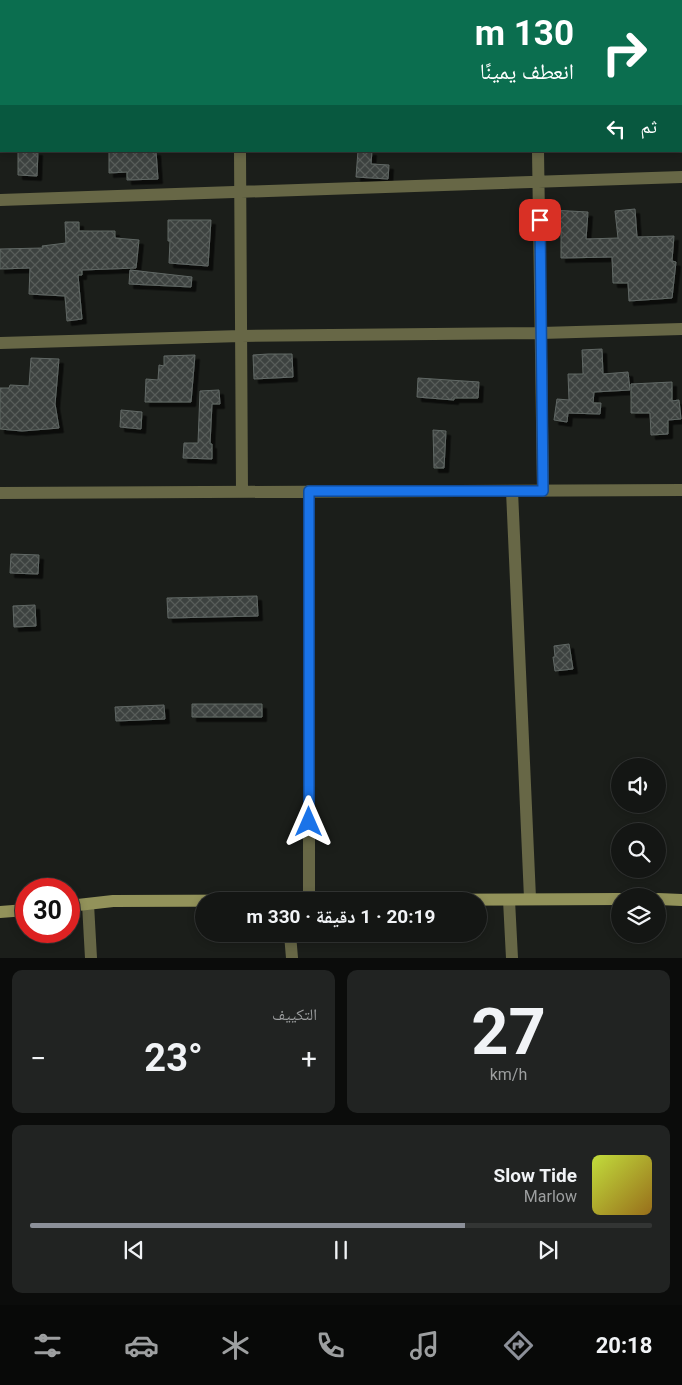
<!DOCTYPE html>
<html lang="ar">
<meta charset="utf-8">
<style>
:root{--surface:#141614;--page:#212322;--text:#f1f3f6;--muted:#9d9fa0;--line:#333534;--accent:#8c9099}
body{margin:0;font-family:Roboto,"Noto Naskh Arabic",sans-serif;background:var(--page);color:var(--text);direction:rtl;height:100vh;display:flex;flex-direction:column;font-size:19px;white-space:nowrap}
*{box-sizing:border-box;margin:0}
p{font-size:16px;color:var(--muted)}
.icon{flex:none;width:28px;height:28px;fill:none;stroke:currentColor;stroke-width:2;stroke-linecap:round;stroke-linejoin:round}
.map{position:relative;height:958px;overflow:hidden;direction:ltr}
.side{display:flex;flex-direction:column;gap:12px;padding:12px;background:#0b0c0b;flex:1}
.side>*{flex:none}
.banner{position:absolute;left:0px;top:0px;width:682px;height:152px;box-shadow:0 2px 8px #0003,0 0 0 1px var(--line);direction:rtl;background:#0b6e4f;color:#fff;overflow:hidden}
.tools{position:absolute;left:611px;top:758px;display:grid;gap:10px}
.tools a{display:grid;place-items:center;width:55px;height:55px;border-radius:50%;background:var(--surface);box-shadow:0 2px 8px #0003,0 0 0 1px var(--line);font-size:25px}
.speed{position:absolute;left:15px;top:878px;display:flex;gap:10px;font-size:25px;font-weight:700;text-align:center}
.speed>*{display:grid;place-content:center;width:65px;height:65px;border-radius:50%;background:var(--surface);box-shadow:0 2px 8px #0003,0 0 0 1px var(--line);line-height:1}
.speed .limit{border:8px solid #d22;background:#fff;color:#111}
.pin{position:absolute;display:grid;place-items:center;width:42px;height:42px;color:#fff;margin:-21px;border-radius:10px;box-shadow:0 2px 8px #0006}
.me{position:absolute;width:55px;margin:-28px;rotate:0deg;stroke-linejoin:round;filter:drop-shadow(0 0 4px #0008)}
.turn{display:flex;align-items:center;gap:18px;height:105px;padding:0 25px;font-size:22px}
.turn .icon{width:65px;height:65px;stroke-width:2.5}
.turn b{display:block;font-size:35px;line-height:42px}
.then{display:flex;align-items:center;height:48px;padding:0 25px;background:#0003;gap:10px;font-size:19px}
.big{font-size:38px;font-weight:700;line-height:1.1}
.side .tile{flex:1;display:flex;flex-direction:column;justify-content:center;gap:8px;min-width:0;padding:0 18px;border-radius:10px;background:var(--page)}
.side .dial{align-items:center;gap:0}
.dial b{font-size:65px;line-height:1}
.song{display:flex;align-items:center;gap:15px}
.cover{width:60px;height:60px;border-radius:8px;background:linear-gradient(135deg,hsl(70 70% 55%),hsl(40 70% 35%))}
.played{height:5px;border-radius:2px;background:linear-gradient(90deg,var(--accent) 70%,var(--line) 70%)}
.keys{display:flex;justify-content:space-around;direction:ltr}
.heat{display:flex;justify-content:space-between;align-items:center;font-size:28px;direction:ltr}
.side .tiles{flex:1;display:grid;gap:12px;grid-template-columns:1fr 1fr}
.tile:last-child{grid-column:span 2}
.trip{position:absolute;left:195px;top:892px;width:292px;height:50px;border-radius:25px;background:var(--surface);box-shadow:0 2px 8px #0003,0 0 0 1px var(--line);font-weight:700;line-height:50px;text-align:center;direction:rtl}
.tabs{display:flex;height:80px;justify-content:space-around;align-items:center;background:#080908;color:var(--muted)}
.tabs .icon{width:35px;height:35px}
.tabs .on{color:var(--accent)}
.tabs b{font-size:22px;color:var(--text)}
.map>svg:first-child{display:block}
.building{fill:url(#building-cross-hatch);stroke:#616865;filter:url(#shadow)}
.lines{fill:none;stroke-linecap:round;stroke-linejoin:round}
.street{stroke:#676746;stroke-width:12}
.secondary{stroke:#92925a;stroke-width:12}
.route-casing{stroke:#114b97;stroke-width:12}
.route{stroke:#1a73e8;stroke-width:9}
</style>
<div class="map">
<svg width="682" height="958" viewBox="0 0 682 958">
<defs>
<pattern id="building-cross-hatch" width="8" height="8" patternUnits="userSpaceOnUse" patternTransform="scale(1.25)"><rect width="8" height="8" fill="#3c423f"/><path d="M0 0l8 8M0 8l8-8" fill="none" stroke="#585d5a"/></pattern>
<filter id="shadow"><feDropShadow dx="4.5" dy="4.5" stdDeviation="0" flood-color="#0009"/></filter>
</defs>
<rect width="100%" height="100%" fill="#1b1e1a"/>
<!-- building -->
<path class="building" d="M 18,151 L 38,151 L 37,176 L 18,175 Z
M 109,151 L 156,151 L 158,179 L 127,180 L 127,172 L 109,173 Z
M 358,151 L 372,151 L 371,164 L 389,165 L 388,179 L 356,177 Z
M 635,209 L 637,237 L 674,236 L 672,261 L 676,262 L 672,298 L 629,301 L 628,283 L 613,283 L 612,257 L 561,258 L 561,228 L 550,228 L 551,210 L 588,212 L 586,239 L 618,238 L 615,211 Z
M 168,220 L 211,220 L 208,266 L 169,263 L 170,241 L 168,241 Z
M 65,222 L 79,222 L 79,231 L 115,231 L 115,238 L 139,240 L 136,268 L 82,270 L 82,275 L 78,275 L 82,319 L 67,321 L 65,296 L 29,294 L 30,268 L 0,269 L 0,249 L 43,248 L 42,246 L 66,243 Z
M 130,270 L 192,277 L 191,287 L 129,284 Z
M 602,349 L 603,374 L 628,372 L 630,390 L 594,392 L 593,403 L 601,403 L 600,414 L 568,413 L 567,422 L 554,420 L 557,399 L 569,400 L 568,374 L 583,374 L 582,350 Z
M 268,354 L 292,354 L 293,377 L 254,379 L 253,355 Z
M 195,355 L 191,402 L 145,402 L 146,379 L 158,380 L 159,365 L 164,366 L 164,356 Z
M 31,358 L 59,359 L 55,404 L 59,428 L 22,431 L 0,429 L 0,388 L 9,388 L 10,385 L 29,386 Z
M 418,378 L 479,382 L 478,398 L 454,398 L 454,400 L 417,397 Z
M 672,382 L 672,401 L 679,400 L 681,419 L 668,420 L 668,434 L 651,435 L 650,413 L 631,413 L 631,384 Z
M 219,390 L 220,404 L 212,404 L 210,444 L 212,444 L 212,459 L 183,458 L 184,443 L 198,443 L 200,391 Z
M 121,410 L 142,412 L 141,429 L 120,427 Z
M 433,430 L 446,431 L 444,468 L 434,468 Z
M 11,554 L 39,555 L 38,574 L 10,573 Z
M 257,596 L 258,616 L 168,618 L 167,598 Z
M 35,605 L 36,626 L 14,627 L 13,606 Z
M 569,644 L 573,669 L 555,671 L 553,657 L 555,657 L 554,646 Z
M 192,704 L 262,704 L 262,717 L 192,717 Z
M 164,705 L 165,719 L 116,721 L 115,707 Z"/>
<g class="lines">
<!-- street -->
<path class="street" d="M 159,0 L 159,1
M 289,1 L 289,0
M 539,1 L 539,0
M 681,35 L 682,35
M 0,66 L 1,65
M 240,151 L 242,492
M 538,151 L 543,491
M 0,200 L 682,177
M 0,343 L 241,336 L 541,333 L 682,329
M 512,491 L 530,898
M 0,493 L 682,490
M 309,900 L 309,491
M 509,900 L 512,958
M 88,904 L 91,958
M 290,934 L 292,958"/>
<!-- secondary -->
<path class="secondary" d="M 658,899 L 682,900
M 69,906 L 113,901 L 620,899
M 0,912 L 26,910"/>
</g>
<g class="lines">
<defs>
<path id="route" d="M 309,822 L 309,491 L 543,491 L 540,220"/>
</defs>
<!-- route casing -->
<use href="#route" class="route-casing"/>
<!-- route -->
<use href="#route" class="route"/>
</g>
</svg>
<div class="tools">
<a><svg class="icon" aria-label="sound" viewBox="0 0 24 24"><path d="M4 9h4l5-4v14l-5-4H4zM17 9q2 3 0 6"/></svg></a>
<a><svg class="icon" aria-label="search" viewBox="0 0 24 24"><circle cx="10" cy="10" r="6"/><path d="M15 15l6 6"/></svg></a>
<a><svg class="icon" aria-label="layers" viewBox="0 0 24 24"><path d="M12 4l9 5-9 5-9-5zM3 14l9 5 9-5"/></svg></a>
</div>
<div class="speed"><div class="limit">30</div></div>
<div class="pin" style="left:540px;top:220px;background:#d93025"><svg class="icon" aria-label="arrive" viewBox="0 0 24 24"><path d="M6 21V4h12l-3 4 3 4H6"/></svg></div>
<svg class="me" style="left:309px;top:822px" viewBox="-20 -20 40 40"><path d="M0-17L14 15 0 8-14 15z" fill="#1a73e8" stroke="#fff" stroke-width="4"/></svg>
<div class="trip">20:19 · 1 دقيقة · 330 m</div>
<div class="banner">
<div class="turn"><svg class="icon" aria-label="right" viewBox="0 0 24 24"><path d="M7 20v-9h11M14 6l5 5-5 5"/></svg><div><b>130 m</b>انعطف يمينًا</div></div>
<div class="then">ثم<svg class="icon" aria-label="left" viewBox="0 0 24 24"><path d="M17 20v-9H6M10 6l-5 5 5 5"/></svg></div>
</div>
</div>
<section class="side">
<div class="tiles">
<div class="tile dial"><b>27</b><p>km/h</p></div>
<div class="tile"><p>التكييف</p>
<div class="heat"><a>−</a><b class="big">23°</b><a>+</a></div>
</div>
<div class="tile">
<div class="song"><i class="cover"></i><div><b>Slow Tide</b><p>Marlow</p></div></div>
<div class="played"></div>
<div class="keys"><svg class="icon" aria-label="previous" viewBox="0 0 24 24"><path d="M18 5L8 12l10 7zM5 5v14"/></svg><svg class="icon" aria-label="pause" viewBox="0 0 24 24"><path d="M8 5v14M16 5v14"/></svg><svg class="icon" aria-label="next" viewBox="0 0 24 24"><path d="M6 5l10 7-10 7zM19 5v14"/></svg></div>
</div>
</div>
</section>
<nav class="tabs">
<b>20:18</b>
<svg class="icon on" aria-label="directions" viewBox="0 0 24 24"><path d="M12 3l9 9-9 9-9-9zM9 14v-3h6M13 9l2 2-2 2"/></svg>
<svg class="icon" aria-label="music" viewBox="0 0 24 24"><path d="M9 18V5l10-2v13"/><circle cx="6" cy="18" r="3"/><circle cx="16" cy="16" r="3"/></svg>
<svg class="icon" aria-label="phone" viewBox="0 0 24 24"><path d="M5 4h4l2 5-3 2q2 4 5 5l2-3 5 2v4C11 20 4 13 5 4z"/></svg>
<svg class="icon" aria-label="climate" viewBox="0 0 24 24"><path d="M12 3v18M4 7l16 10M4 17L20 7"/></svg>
<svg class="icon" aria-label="car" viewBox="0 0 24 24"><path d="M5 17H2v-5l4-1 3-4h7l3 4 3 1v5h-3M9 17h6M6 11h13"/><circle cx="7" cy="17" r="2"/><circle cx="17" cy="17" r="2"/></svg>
<svg class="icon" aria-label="filters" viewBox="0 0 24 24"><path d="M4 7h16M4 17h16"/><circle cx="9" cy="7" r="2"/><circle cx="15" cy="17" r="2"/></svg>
</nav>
